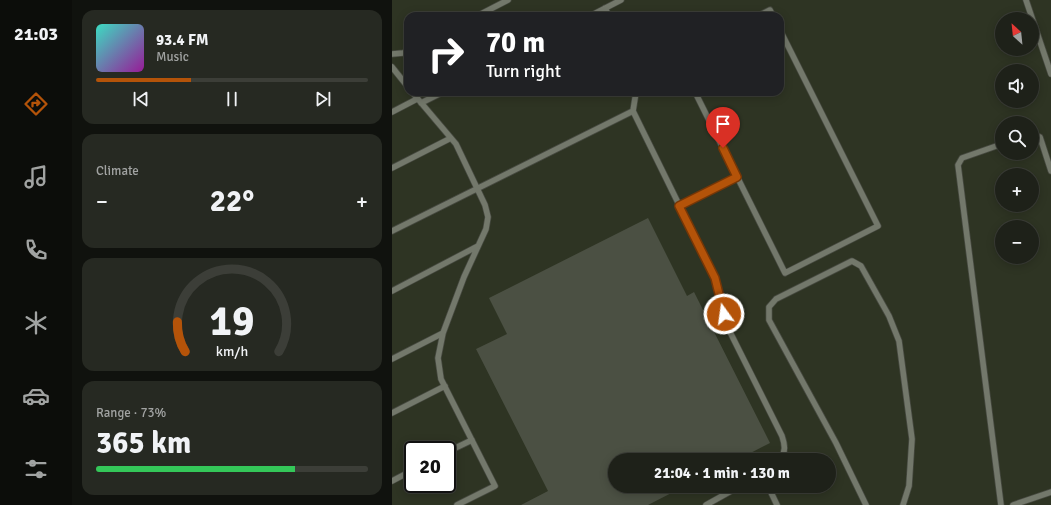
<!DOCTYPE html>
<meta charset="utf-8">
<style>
:root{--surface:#1e2119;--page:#262922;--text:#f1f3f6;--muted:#a1a3a2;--line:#3c3e38;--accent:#b45309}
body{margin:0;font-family:Signika,sans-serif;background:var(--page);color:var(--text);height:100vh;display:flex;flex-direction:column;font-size:15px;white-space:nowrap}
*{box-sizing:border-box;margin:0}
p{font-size:13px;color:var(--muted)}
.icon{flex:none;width:22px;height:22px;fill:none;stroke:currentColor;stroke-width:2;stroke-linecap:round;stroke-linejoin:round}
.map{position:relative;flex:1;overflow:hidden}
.sheet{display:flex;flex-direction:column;gap:10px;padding:10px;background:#10120e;width:320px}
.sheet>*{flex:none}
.top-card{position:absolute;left:12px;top:12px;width:380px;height:84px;border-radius:12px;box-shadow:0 2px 10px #0003,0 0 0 1px var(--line);background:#202124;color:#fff;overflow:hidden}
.needle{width:26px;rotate:333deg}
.buttons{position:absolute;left:603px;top:12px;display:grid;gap:8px}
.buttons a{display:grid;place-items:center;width:44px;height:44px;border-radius:50%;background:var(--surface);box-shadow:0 2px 10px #0003,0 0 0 1px var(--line);font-size:20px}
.speed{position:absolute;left:12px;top:441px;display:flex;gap:8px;font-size:20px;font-weight:700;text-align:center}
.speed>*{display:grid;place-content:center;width:52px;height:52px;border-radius:50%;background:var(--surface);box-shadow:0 2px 10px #0003,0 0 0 1px var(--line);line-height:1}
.speed .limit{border:2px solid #111;border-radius:6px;background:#fff;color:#111}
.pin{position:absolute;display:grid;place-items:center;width:34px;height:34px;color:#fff;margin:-41px -17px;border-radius:50% 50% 50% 0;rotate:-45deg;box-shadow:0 0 4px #0007}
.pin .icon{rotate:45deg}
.me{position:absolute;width:44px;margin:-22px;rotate:346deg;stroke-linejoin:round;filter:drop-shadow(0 0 3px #0008)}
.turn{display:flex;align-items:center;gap:14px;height:84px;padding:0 16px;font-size:18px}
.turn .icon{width:52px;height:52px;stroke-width:2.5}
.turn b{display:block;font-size:28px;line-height:34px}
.big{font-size:30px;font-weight:700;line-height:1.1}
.sheet .card{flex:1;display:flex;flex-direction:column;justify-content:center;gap:6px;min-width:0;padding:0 14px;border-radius:12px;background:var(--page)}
.sheet .dial{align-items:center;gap:0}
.dial svg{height:104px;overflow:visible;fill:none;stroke:var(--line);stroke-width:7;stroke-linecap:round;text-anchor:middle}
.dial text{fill:var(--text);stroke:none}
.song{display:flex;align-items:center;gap:12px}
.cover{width:48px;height:48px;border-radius:6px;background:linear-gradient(135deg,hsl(170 70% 55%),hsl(300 70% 35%))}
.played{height:4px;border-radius:2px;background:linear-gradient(90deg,var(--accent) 35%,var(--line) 35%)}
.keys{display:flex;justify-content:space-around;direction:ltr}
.heat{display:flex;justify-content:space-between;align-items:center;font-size:22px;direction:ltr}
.charge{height:6px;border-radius:3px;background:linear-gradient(90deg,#34c759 73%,var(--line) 0)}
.trip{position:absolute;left:216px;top:453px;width:228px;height:40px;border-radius:20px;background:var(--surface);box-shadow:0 2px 10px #0003,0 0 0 1px var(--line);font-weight:700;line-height:40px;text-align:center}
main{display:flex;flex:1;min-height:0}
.dock{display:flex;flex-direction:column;width:72px;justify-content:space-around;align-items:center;background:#0c0d0a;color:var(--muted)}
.dock .icon{width:28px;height:28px}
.dock .on{color:var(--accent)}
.dock b{font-size:18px;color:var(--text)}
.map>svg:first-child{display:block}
.built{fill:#2e3423;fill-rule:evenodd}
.building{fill:#4b5043}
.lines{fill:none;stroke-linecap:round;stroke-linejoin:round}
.lane-casing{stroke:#474a41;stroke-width:7}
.lane{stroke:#73786b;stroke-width:5.5}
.route-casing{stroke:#753606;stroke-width:10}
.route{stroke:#b45309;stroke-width:7}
</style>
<main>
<nav class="dock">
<b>21:03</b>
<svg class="icon on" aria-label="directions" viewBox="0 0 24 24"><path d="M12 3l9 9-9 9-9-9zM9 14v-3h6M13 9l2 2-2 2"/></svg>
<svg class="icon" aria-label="music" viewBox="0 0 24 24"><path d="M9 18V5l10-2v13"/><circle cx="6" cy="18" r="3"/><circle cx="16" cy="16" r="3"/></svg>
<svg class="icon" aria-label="phone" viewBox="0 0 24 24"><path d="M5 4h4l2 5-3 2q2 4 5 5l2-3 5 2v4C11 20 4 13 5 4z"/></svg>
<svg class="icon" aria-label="climate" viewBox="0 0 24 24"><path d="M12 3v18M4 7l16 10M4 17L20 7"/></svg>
<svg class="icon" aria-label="car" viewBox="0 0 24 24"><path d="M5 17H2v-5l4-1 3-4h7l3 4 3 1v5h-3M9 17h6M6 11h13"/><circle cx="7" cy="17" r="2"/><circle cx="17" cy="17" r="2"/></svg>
<svg class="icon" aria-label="filters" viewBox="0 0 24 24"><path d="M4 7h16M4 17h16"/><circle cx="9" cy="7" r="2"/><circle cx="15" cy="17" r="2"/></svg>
</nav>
<section class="sheet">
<div class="card">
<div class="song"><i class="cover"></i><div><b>93.4 FM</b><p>Music</p></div></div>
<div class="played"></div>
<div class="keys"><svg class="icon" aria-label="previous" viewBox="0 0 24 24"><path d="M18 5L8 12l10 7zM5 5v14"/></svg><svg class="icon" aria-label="pause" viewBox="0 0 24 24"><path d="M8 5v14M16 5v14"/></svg><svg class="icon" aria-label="next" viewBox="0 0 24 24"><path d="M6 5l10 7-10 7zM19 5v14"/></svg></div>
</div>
<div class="card"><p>Climate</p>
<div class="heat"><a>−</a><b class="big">22°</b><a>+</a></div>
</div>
<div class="card dial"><svg viewBox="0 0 100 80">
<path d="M14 69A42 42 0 1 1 86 69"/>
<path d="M14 69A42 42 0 0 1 8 46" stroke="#b45309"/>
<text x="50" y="56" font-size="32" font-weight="700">19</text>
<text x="50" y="72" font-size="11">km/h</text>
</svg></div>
<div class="card"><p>Range · 73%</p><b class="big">365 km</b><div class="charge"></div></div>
</section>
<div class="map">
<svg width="659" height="505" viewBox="0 0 659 505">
<rect width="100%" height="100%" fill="#282c21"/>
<!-- built -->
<path class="built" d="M 0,0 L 659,0 L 659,505 L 0,505 ZM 16,16 L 388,16 L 388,92 L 16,92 ZM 610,19 L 640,19 L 640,49 L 610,49 ZM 610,71 L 640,71 L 640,101 L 610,101 ZM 610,123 L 640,123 L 640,153 L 610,153 ZM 610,175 L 640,175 L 640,205 L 610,205 ZM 610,227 L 640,227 L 640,257 L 610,257 ZM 21,450 L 55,450 L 55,484 L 21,484 ZM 223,460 L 437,460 L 437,486 L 223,486 Z"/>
<!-- building -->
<path class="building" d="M 256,218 L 295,296 L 302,292 L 378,443 L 345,460 L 223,460 L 223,486 L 293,486 L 256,505 L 129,505 L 156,491 L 84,349 L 115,334 L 97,298 Z"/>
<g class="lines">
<defs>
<path id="lane" d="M 634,0 L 659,74
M 213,8 L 217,16
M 85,16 L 116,0
M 198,16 L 229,0
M 366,16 L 378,10 L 381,16
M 0,54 L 11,53 L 16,51
M 0,67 L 16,87
M 20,92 L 64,144 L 93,205 L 96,217 L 94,229 L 72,277 L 51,333 L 46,358 L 49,379 L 103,486 L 65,505
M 244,92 L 241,111 L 323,278 L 335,326 L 390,436 C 393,445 394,452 388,460
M 303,92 L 393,273 L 486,226 L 388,30
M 29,103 L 51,92
M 0,112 L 25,99
M 640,134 L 648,137 L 659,171
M 0,168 L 59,138
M 287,206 L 345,177
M 0,231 L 241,111
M 0,291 L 86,246
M 0,359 L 51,333
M 0,413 L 53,386
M 55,452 L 80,440
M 0,481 L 21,470
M 376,486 L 385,505
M 314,505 L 348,486
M 474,505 L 444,443 L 377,320 L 377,307 L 384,299 L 460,261 L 469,266 L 497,316 L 507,341 L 520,439 L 517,486 L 511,505
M 609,505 L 566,165 L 570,158 L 610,144
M 621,505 L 659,492"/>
</defs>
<!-- lane casing -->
<use href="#lane" class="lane-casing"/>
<!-- lane -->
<use href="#lane" class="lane"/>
</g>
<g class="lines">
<defs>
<path id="route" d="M 331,148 L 345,177 L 287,206 L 323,278 L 332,314"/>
</defs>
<!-- route casing -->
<use href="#route" class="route-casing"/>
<!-- route -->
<use href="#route" class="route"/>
</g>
</svg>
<div class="buttons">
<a><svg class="needle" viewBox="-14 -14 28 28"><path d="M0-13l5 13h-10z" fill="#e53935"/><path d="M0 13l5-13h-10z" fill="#a1a3a2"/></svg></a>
<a><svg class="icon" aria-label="sound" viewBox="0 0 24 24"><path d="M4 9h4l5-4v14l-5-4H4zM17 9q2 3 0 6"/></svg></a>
<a><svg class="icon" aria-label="search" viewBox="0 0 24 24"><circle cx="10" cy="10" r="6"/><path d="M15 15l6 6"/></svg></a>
<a>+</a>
<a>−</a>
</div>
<div class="speed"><div class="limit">20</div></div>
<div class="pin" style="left:331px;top:148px;background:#d93025"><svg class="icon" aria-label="arrive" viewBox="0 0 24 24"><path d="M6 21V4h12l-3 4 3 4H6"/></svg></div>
<svg class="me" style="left:332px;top:314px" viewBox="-20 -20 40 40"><circle r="17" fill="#b45309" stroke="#fff" stroke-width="3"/><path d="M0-11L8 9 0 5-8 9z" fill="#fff"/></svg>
<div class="trip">21:04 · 1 min · 130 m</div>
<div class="top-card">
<div class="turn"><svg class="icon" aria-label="right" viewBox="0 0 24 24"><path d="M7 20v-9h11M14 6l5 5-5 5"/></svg><div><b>70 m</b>Turn right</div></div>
</div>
</div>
</main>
